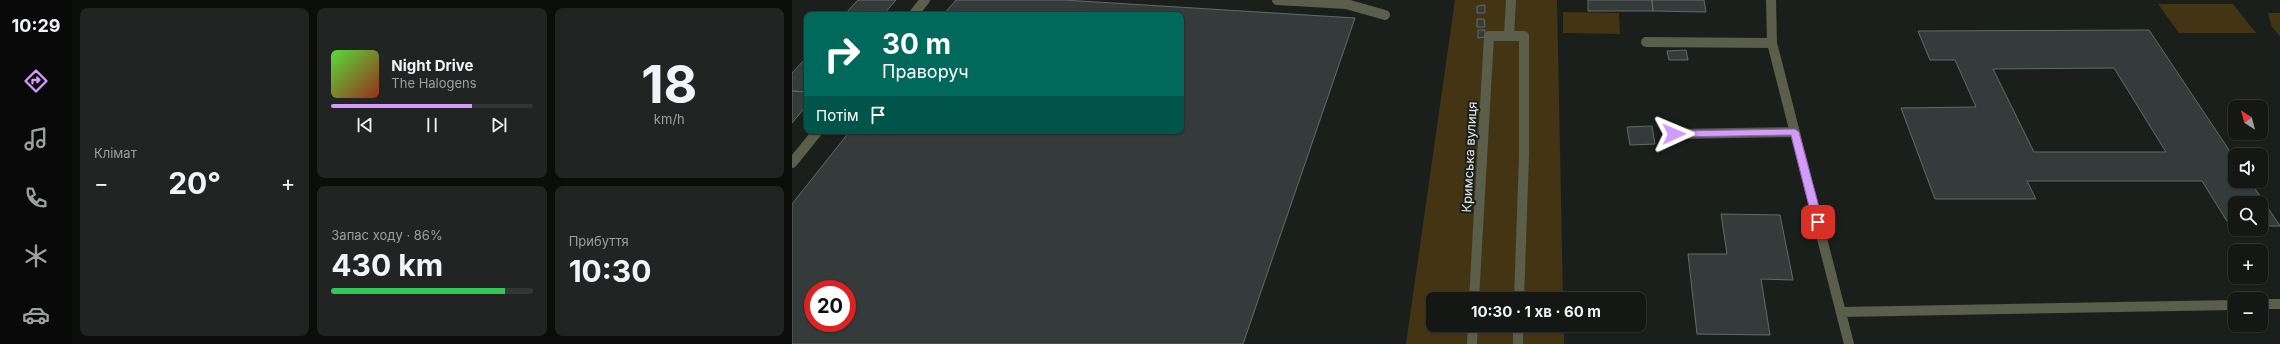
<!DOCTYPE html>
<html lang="uk">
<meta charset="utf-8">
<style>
:root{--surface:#141714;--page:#212422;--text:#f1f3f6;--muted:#9d9fa0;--line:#333634;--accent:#d39cfc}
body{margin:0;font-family:Inter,sans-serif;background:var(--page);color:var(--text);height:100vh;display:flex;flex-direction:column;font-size:15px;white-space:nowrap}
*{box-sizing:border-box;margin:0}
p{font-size:13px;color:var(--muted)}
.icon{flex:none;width:22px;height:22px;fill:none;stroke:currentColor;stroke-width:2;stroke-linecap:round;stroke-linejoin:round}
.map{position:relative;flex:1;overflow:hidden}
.drawer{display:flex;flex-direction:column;gap:8px;padding:8px;background:#0b0d0b;width:720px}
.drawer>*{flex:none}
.top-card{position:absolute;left:12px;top:12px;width:380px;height:122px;border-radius:8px;box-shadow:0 1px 3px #0004,0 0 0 1px var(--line);background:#00695c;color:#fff;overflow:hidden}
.needle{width:26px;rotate:324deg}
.tools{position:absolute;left:1436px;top:100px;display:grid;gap:8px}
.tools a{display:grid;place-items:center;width:40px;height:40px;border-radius:8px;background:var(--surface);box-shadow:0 1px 3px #0004,0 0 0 1px var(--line);font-size:20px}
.speed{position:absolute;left:12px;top:280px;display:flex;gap:8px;font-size:20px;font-weight:700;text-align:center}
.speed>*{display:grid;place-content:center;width:52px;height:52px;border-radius:50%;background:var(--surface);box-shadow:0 1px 3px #0004,0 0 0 1px var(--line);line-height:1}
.speed .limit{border:6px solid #d22;background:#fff;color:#111}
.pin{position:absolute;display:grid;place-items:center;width:34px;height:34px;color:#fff;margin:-17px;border-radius:8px;box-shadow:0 2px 6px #0006}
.me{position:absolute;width:44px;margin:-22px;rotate:89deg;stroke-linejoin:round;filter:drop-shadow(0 0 3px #0008)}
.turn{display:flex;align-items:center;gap:14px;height:84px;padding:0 12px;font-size:18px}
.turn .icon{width:52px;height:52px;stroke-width:2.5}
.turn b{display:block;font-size:28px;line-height:34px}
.then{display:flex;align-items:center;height:38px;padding:0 12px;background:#0003;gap:8px;font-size:15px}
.big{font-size:30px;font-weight:700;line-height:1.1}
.drawer .card{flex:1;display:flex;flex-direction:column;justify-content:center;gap:6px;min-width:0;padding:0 14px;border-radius:8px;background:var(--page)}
.drawer .dial{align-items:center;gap:0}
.dial b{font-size:52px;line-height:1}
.song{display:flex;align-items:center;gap:12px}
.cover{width:48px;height:48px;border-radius:6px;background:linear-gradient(135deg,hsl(110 70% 55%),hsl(10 70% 35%))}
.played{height:4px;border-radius:2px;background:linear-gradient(90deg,var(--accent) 70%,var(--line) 70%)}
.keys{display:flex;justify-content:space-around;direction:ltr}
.heat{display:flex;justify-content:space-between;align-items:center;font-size:22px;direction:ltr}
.charge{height:6px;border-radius:3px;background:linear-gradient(90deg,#34c759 86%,var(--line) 0)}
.drawer .tiles{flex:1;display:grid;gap:8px;grid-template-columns:repeat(3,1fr)}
.card:first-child{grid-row:span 2}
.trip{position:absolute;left:634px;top:292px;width:220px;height:40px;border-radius:8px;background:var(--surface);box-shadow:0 1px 3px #0004,0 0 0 1px var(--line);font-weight:700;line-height:40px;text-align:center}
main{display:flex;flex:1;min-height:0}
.tab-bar{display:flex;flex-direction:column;width:72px;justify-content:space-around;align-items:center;background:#080908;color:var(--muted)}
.tab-bar .icon{width:28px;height:28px}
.tab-bar .on{color:var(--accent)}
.tab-bar b{font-size:18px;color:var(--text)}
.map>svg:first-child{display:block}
.green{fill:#433414}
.building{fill:#343b3a;stroke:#626a68;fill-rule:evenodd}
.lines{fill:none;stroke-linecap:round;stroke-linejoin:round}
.service{stroke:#5a5e4a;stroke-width:10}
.pedestrian{stroke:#5a5e4a;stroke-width:10}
.route{fill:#d39cfc;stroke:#8965a4}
.labels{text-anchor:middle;stroke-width:4;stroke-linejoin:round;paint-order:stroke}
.street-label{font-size:13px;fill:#e7eae7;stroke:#1a1f1b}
</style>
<main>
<nav class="tab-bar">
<b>10:29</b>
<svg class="icon on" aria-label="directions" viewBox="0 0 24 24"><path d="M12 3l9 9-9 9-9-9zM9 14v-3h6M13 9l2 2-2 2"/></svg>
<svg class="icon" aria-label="music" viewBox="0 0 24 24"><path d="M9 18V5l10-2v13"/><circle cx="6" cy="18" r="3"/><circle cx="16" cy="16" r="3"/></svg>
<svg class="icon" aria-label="phone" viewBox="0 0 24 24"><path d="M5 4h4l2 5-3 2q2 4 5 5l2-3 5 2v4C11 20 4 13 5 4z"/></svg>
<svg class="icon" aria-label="climate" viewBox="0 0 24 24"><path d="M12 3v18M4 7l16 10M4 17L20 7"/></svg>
<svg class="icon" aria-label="car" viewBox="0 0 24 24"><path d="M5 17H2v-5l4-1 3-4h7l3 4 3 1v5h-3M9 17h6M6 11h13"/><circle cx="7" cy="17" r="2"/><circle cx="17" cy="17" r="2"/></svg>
</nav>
<section class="drawer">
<div class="tiles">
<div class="card"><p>Клімат</p>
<div class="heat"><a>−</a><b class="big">20°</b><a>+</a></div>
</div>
<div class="card">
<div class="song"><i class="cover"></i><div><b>Night Drive</b><p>The Halogens</p></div></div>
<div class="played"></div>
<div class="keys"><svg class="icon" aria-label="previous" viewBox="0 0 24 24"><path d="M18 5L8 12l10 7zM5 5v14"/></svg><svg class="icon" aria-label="pause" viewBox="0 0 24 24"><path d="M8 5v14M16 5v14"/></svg><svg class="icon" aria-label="next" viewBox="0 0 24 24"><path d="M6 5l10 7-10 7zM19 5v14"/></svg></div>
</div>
<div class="card dial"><b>18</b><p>km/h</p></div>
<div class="card"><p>Запас ходу · 86%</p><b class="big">430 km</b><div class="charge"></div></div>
<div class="card"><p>Прибуття</p><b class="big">10:30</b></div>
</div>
</section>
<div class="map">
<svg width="1488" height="344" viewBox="0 0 1488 344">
<rect width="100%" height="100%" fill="#1a1f1b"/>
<!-- green -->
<path class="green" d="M 663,0 L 765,0 L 771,299 L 641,299 L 641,325 L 772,325 L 772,344 L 614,344 Z
M 1366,4 L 1441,4 L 1464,33 L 1387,33 Z
M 771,12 L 827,13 L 828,34 L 771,33 Z
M 1476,13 L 1488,13 L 1488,36 L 1480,27 Z"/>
<!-- building -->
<path class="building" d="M 66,0 L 104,0 L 91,15 L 52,15 Z
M 164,0 L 272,0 L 563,18 L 451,344 L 0,344 L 0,204 L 58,131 L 389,131 L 389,15 L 151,15 ZM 21,289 L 55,289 L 55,323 L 21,323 Z
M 796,0 L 860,0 L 861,11 L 796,11 Z
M 860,0 L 912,0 L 914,12 L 861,11 Z
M 693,5 L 693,13 L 685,13 L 685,6 Z
M 685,19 L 692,19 L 693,27 L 685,27 Z
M 686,30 L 693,30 L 693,37 L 686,38 Z
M 1357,30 L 1443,159 L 1443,181 L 1458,181 L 1488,226 L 1469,226 L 1469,203 L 1443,203 L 1443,226 L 1438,226 L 1410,181 L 1235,181 L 1244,199 L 1143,199 L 1109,108 L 1184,107 L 1163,60 L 1138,60 L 1126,31 ZM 1322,68 L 1374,152 L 1242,152 L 1201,69 Z
M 894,50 L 896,60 L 877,60 L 875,51 Z
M 15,57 L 15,92 L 0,91 L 0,73 Z
M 0,91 L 15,92 L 15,105 L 0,123 Z
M 860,126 L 863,144 L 838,145 L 835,127 Z
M 929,214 L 988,215 L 1001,280 L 969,279 L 978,335 L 905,334 L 896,254 L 935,254 Z"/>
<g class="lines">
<!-- service -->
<path class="service" d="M 485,0 L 554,4 L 593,15
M 979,0 L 980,43 L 1057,344
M 121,15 L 133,0
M 854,42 L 980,43
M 882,134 L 1003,132
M 0,163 L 26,131
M 1469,304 L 1488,304
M 1049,312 L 1443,305"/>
<!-- pedestrian -->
<path class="pedestrian" d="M 717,36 L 719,0
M 682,299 L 697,36 L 732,36 L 732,155 L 727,299
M 726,325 L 726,344
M 680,344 L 681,325"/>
</g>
<!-- route -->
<path class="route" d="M 1003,129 L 1007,132 L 1031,222 L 1026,226 L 1021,222 L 999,135 L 882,137 L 878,134 L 882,131 Z"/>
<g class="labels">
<!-- street labels -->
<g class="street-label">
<text transform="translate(677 157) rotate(-87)" y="5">Кримська вулиця</text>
</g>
</g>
</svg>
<div class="tools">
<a><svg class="needle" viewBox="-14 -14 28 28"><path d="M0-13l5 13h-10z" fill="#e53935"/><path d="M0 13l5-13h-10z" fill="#9d9fa0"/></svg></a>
<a><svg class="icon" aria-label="sound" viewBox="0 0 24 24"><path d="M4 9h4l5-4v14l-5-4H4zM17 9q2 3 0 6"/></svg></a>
<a><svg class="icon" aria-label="search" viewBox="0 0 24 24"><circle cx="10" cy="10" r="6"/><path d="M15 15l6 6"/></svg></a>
<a>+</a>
<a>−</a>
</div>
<div class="speed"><div class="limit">20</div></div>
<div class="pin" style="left:1026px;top:222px;background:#d93025"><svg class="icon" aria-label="arrive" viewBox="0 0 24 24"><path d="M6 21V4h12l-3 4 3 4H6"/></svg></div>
<svg class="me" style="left:882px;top:134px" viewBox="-20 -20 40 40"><path d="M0-17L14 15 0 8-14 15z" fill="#d39cfc" stroke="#fff" stroke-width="4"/></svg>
<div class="trip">10:30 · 1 хв · 60 m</div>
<div class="top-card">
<div class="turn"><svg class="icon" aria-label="right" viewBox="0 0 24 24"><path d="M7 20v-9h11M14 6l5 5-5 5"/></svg><div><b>30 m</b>Праворуч</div></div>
<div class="then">Потім<svg class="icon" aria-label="arrive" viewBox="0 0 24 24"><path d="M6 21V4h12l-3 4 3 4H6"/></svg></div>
</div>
</div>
</main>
